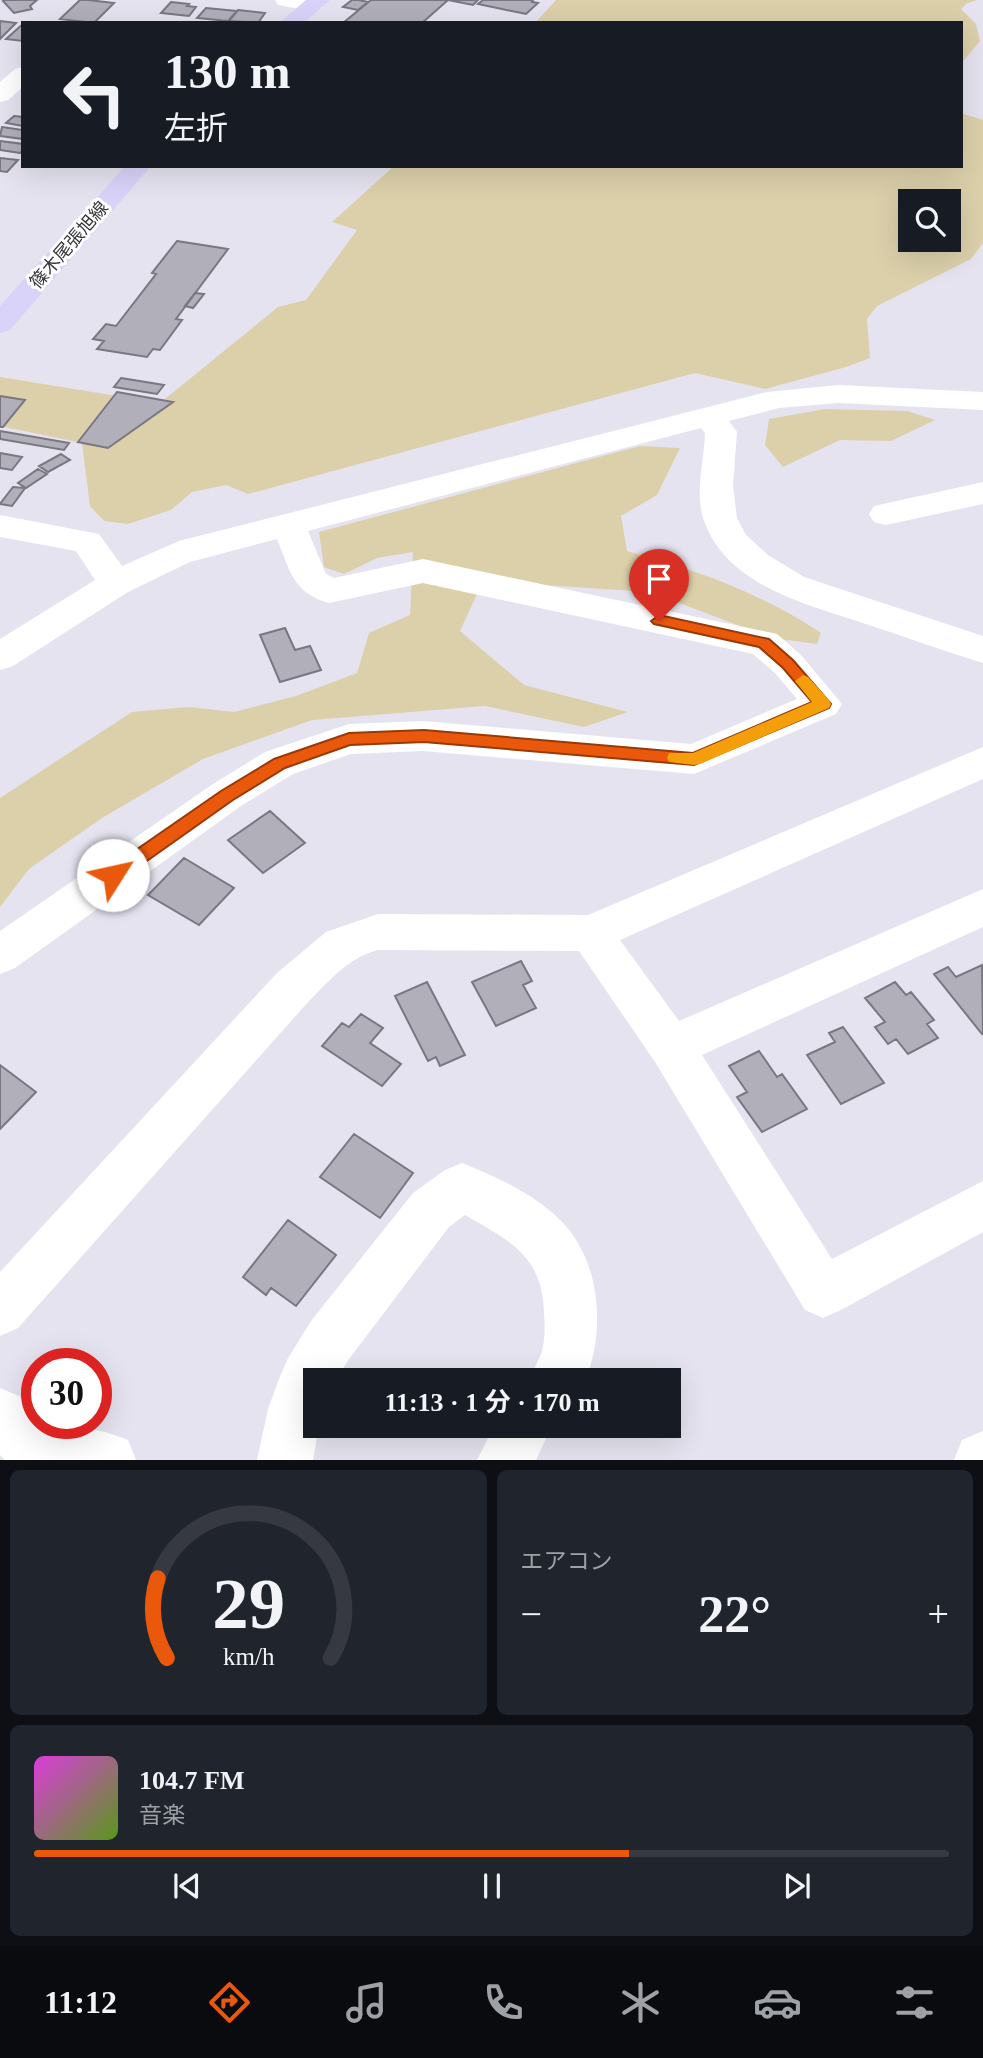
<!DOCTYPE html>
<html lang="ja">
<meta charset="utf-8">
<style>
:root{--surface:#171b24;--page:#20242c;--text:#f1f3f6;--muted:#9ea1a6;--line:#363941;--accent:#ea580c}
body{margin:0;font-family:"Times New Roman","Noto Sans JP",serif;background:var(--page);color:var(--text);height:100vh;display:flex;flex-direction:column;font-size:26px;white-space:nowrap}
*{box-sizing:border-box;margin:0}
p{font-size:23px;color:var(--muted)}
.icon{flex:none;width:38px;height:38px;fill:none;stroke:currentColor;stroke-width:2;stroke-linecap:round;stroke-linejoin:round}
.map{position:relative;height:1460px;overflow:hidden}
.drawer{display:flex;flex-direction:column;gap:10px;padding:10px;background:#0d0f14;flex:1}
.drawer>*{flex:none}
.hud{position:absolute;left:21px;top:21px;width:942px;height:147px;border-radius:0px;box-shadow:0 7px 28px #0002;background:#171b24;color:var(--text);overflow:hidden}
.fabs{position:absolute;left:898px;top:189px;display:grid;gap:14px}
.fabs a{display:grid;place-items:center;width:63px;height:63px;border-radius:0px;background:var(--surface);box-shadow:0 7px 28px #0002;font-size:35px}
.speed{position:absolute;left:21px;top:1348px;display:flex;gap:14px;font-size:35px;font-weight:700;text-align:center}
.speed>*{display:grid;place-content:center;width:91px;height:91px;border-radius:50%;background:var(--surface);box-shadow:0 7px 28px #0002;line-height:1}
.speed .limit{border:10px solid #d22;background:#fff;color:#111}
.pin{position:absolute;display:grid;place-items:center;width:60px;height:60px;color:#fff;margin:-72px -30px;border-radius:50% 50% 50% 0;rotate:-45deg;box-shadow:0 0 7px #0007}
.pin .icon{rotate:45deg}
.me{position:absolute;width:77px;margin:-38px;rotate:55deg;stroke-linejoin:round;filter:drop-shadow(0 0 5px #0008)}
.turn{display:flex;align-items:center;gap:24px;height:147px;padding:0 28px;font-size:32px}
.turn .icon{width:91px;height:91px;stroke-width:2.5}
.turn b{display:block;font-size:49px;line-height:60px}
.big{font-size:52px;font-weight:700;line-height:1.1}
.drawer .tile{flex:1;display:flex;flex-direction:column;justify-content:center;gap:10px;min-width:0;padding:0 24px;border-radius:10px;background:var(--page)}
.drawer .dial{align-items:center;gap:0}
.dial svg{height:182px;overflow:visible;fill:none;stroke:var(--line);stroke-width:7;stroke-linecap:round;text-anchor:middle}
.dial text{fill:var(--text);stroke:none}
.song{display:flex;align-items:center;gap:21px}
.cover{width:84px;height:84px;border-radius:10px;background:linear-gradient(135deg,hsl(300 70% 55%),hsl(90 70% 35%))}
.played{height:7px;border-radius:4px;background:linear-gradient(90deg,var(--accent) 65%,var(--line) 65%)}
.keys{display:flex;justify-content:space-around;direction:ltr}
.heat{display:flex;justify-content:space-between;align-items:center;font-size:38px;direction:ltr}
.drawer .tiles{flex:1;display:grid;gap:10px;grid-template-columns:1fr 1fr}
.tile:last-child{grid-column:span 2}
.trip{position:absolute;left:303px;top:1368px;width:378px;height:70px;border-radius:0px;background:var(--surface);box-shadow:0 7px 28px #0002;font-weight:700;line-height:70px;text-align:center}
.tab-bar{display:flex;height:112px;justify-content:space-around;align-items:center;background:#090b0e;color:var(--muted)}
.tab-bar .icon{width:49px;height:49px}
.tab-bar .on{color:var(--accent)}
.tab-bar b{font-size:32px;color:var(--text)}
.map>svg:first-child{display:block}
.green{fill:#dcd0ab;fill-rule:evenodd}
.building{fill:#b1afba;stroke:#797782;stroke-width:2}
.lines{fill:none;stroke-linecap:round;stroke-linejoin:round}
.minor{fill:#fff;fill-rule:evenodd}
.major{fill:#dad3f9;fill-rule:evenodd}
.route{fill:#ea580c;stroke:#983908;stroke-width:2}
.slow{fill:#f59e0b}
.labels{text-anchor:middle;stroke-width:6;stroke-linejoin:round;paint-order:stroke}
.far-street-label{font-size:18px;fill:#38373c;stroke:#fff}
</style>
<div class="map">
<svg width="983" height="1460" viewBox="0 0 983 1460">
<rect width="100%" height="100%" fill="#e5e3ef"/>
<!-- green -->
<path class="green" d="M 556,0 L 977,0 L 966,4 L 961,9 L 976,24 L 980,41 L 961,64 L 961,23 L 535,23 Z
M 961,113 L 983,120 L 983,243 L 971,259 L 877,306 L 867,319 L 870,358 L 846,367 L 765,389 L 695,373 L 248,494 L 226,485 L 192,492 L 171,510 L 128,524 L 104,521 L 90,506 L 82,443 L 0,426 L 0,377 L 160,403 L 278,307 L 306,300 L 357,230 L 332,222 L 394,166 L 961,166 ZM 910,201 L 948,201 L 948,240 L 910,240 Z
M 825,409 L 907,411 L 935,420 L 891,441 L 840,440 L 783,467 L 765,445 L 769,419 Z
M 640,446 L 680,448 L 657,495 L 621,516 L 627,551 C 697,570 761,593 821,633 L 817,644 L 772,638 L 650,592 L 483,581 L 460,631 L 524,685 L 628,712 L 584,727 L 485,706 L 312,720 L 203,759 L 102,818 L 29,869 L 0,907 L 0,798 L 132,712 L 189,707 L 234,712 L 296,696 L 357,673 L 369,633 L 410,615 L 413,552 L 377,558 L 344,574 L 324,567 L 319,532 Z"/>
<!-- building -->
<path class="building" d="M 5,0 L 37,0 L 30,6 L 32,9 L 14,13 L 3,1 Z
M 80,0 L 88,0 L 114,3 L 94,23 L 60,19 Z
M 352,0 L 359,0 L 368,2 L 358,10 L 343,7 Z
M 371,0 L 478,0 L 473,5 L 448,0 L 422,23 L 343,23 Z
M 483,0 L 533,0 L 532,2 L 538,3 L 526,14 L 478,4 Z
M 171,2 L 189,4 L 187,6 L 196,7 L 189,16 L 161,13 Z
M 206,8 L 237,11 L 228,21 L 197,18 Z
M 238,10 L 265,13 L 258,23 L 229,21 Z
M 0,21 L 16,23 L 0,39 Z
M 23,24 L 23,41 L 6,39 Z
M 14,116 L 23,117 L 23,126 L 6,123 Z
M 2,127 L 23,130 L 23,139 L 0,136 Z
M 0,141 L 23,144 L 23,150 L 20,153 L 0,150 Z
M 0,158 L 18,160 L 7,172 L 0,171 Z
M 177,241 L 228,249 L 176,319 L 182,320 L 160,350 L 153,349 L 147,357 L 97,349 L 104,341 L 93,339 L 106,324 L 116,326 L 156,274 L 152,273 Z
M 195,293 L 204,294 L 193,308 L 185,306 Z
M 121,378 L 164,385 L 157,394 L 114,387 Z
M 117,392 L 173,402 L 108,448 L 78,442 Z
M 0,396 L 25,400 L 3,427 L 0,427 Z
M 0,431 L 69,443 L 64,450 L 0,439 Z
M 0,453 L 22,457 L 12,470 L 0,468 Z
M 61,454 L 70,460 L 48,472 L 39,466 Z
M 38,469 L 47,474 L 26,488 L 18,483 Z
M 13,487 L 25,488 L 12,506 L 0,504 Z
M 285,628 L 295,650 L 310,646 L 321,670 L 280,682 L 260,635 Z
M 270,811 L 305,843 L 263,873 L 228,840 Z
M 184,858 L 234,888 L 199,925 L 148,895 Z
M 521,961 L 532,981 L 523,985 L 536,1008 L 496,1026 L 472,982 Z
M 982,965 L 983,1033 L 982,1034 L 934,974 L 948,967 L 956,977 Z
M 427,982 L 465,1055 L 440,1066 L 436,1057 L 428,1061 L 395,996 Z
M 895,982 L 906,995 L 911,992 L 934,1020 L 927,1024 L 938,1038 L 908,1054 L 896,1039 L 888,1044 L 875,1027 L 885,1022 L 865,998 Z
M 361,1014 L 383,1028 L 370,1043 L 401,1064 L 382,1086 L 322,1046 L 342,1023 L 349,1027 Z
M 843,1027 L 884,1083 L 841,1104 L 807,1055 L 835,1042 L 829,1033 Z
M 759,1051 L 777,1077 L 782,1074 L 807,1109 L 762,1132 L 737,1097 L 747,1092 L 729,1066 Z
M 0,1065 L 36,1092 L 0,1129 Z
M 354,1134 L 413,1173 L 380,1218 L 320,1177 Z
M 288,1220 L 336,1255 L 296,1306 L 271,1288 L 266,1295 L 243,1277 Z"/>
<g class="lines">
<!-- minor -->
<path class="minor" d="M 275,0 L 323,0 L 325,3 L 322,8 C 308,11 292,8 278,5 Z
M 23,67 L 23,87 L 8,100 L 0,102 L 0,82 L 15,69 Z
M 838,385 L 983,392 L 983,410 L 838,403 L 779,408 L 729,421 L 737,432 L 733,486 L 737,518 L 746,535 L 768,555 L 804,577 L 983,636 L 983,663 C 946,652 909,638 872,626 C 811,605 726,588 703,518 C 695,491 704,461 705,433 L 701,428 L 308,531 L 326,574 L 334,578 L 423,559 L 777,634 L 801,655 L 842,704 L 836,714 L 694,774 L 423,751 L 351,754 L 293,774 L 241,806 L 15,968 L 0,974 L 0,931 L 213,784 L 265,752 L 349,724 L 423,721 L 691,744 L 797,699 L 775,673 L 753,654 L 423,583 L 329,603 C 293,593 290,571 277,539 L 190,562 L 128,592 L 13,666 L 0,670 L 0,639 L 95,580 L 76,551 L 0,537 L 0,515 L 99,534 L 122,566 L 179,541 L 767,392 Z
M 983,482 L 983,504 L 886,525 L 874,522 L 869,514 L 874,506 Z
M 983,747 L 983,779 L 620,940 L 679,1021 L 983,889 L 983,927 L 702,1055 L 832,1259 L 983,1181 L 983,1232 L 841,1310 L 823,1318 L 805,1310 L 655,1062 L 579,951 L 378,950 C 349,957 329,981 309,1001 L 18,1328 L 0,1336 L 0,1272 L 277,973 L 326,932 L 378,914 L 588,915 Z
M 462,1163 C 495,1176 534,1194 560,1220 C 601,1260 606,1330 585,1381 L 528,1381 C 532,1371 539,1361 542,1351 C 545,1339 545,1326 544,1314 C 543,1256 510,1241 465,1215 L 449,1227 L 349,1359 L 335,1381 L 315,1381 L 315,1426 L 319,1426 L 313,1460 L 257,1460 L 268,1409 L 279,1379 L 287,1360 L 311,1321 L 413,1193 L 445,1170 Z
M 0,1388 L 19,1396 L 37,1413 L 37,1423 C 69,1423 98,1428 128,1440 L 136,1460 L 5,1460 L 0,1455 Z
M 494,1426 L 552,1426 L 536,1460 L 477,1460 Z
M 983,1431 L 983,1460 L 954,1460 L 962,1440 Z"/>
<!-- major -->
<path class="major" d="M 306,0 L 330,0 L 304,23 L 279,23 Z
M 125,166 L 151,166 L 10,330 L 0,333 L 0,306 Z"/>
</g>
<!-- route -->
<path class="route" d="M 659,615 L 769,639 L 793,660 L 831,704 L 829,708 L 694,765 L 424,742 L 350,745 L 285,768 L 233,800 L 120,880 L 107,880 L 105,875 L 107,870 L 221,791 L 274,759 L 349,733 L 424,730 L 693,753 L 812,702 L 783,668 L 759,647 L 654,624 L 651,621 Z"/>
<!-- slow -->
<path class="slow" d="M 803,675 L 808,677 L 829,700 L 831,704 L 829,708 L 700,764 L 694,765 L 669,762 L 667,758 L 669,753 L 693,753 L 812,702 L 795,681 Z"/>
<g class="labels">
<!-- far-street labels -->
<g class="far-street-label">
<text transform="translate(69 245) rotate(-49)" y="6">篠木尾張旭線</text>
</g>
</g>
</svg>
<div class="fabs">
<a><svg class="icon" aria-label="search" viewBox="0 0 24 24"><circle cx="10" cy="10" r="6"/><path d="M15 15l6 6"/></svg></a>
</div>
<div class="speed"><div class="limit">30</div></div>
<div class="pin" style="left:659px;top:621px;background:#d93025"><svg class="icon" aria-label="arrive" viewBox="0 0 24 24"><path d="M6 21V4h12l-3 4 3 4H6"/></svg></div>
<svg class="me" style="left:113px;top:875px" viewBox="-20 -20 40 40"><circle r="19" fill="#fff"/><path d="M0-13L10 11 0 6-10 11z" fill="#ea580c"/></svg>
<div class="trip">11:13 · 1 分 · 170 m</div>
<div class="hud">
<div class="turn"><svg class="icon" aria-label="left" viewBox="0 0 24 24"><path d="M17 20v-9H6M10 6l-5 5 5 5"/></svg><div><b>130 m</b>左折</div></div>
</div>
</div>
<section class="drawer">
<div class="tiles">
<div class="tile dial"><svg viewBox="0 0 100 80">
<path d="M14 69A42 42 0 1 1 86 69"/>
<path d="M14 69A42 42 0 0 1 10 34" stroke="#ea580c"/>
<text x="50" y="56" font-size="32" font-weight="700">29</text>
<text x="50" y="72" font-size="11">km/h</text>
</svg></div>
<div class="tile"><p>エアコン</p>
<div class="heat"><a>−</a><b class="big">22°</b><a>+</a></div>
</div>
<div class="tile">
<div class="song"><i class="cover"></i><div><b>104.7 FM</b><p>音楽</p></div></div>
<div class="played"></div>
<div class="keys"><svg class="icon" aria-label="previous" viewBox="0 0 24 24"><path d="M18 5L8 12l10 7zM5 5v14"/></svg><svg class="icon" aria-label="pause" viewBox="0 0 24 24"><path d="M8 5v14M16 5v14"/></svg><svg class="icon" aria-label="next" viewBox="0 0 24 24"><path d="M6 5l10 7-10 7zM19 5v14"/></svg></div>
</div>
</div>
</section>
<nav class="tab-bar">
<b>11:12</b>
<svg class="icon on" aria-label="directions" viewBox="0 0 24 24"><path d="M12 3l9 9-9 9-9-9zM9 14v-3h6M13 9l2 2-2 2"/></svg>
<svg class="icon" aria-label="music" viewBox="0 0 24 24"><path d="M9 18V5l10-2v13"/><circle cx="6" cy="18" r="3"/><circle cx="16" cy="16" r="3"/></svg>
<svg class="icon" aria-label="phone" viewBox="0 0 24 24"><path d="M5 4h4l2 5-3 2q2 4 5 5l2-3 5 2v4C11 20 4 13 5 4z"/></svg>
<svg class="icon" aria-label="climate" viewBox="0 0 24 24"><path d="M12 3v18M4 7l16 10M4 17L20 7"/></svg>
<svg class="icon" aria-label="car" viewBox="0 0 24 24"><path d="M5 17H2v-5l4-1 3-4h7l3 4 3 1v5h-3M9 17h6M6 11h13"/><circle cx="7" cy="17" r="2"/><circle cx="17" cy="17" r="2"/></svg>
<svg class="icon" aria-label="filters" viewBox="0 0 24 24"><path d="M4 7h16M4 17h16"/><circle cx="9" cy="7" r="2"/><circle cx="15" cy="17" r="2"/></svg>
</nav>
